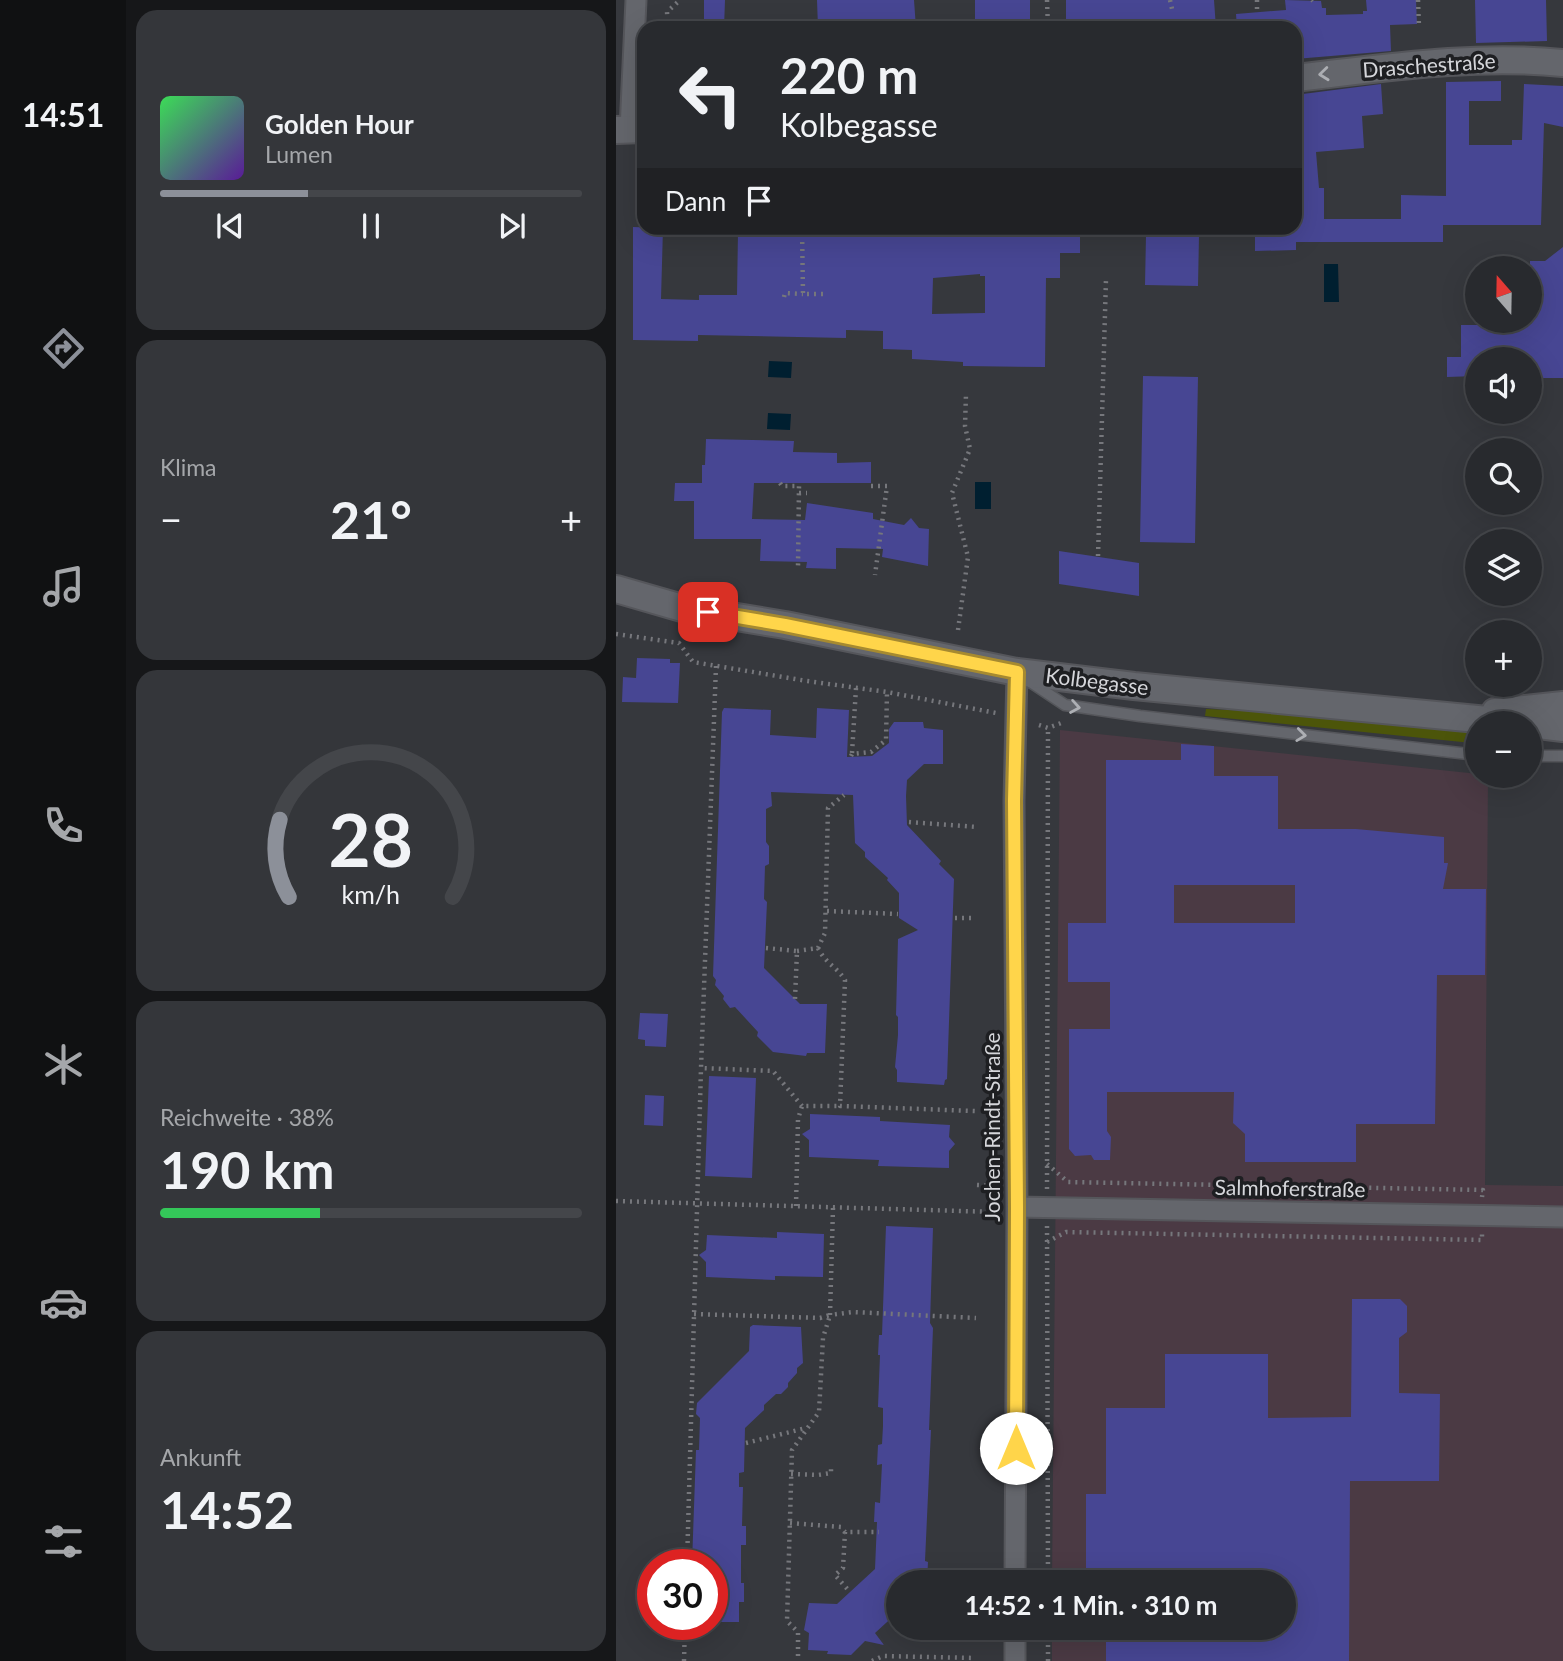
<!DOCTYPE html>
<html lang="de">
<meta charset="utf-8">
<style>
:root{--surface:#282a2e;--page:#34363a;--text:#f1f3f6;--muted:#a5a7aa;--line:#44464a;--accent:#8c9099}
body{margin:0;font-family:Lato,sans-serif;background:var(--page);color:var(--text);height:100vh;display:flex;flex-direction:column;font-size:26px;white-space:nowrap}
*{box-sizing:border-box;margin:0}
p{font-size:23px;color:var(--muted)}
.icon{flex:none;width:38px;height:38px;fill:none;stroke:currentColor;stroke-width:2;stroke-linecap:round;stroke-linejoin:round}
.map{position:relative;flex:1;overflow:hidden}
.panel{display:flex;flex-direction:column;gap:10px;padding:10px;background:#161719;width:490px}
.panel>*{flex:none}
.guide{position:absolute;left:21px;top:21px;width:665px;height:214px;border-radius:21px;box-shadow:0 7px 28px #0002,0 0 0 2px var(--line);background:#282a2e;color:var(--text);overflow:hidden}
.needle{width:46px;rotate:340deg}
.fabs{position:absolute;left:849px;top:256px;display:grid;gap:14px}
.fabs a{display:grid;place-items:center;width:77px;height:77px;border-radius:50%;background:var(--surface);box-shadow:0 7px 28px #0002,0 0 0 2px var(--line);font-size:35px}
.speed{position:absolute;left:21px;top:1549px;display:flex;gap:14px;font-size:35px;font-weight:700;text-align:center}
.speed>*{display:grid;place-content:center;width:91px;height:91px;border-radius:50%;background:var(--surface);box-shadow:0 7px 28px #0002,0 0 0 2px var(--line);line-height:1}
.speed .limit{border:10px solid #d22;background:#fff;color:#111}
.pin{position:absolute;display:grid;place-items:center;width:60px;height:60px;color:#fff;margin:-30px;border-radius:14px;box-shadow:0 4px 10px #0006}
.me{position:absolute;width:77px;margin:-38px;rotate:0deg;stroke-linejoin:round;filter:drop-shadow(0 0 5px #0008)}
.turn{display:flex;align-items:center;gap:24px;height:147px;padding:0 28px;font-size:32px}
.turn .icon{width:91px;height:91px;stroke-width:2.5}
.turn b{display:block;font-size:49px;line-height:60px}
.then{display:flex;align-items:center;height:66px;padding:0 28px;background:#0003;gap:14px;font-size:26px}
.big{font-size:52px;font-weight:700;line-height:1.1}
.panel .tile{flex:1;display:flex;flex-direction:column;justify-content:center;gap:10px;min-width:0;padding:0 24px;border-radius:21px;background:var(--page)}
.panel .dial{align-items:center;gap:0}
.dial svg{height:182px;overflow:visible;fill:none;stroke:var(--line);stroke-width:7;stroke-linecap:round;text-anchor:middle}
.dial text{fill:var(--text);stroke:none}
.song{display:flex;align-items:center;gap:21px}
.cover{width:84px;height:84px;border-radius:10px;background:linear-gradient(135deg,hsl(130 70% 55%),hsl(270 70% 35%))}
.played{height:7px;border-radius:4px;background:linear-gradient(90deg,var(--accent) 35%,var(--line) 35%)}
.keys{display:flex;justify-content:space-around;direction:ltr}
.heat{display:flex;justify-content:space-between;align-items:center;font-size:38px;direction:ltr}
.charge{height:10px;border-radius:5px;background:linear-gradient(90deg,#34c759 38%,var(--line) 0)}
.trip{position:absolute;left:270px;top:1570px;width:410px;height:70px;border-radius:35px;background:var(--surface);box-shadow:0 7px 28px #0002,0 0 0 2px var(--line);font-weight:700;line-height:70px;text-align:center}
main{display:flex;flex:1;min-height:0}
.menu{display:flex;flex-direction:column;width:126px;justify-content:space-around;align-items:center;background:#101112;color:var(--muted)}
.menu .icon{width:49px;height:49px}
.menu .active{color:var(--accent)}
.menu b{font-size:32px;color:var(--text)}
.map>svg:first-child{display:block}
.commercial{fill:#4b3a44}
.green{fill:#4c550a}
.water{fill:#001f30}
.building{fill:#474693;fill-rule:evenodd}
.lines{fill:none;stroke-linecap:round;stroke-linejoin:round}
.lane-casing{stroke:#55565b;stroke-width:13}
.street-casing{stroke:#55565b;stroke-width:23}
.secondary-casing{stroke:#55565b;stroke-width:30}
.path{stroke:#76777c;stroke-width:4.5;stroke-dasharray:2 5;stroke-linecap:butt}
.lane{stroke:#64666c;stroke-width:10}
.street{stroke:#64666c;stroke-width:19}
.secondary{stroke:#64666c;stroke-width:26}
.oneway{stroke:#adafb4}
.route-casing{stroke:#a68a30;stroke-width:18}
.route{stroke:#ffd54a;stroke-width:12}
.labels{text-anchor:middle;stroke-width:7;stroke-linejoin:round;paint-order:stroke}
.street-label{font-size:21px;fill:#d5d6da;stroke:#1e1f22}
</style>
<main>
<nav class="menu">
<b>14:51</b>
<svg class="icon active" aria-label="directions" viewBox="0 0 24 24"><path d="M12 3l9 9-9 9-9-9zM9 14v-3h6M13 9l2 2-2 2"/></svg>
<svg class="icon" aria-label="music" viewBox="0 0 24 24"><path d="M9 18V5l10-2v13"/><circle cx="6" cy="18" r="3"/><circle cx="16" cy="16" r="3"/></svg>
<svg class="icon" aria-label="phone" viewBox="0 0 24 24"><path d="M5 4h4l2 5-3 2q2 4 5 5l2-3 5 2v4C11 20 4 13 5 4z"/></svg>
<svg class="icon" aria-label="climate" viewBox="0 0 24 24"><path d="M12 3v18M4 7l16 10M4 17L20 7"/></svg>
<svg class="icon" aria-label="car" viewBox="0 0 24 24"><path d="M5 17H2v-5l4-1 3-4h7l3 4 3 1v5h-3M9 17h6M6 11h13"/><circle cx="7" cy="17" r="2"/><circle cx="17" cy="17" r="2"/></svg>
<svg class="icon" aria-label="filters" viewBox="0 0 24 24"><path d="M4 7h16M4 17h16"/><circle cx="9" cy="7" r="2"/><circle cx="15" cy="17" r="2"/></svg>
</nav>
<section class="panel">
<div class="tile">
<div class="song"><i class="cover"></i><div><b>Golden Hour</b><p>Lumen</p></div></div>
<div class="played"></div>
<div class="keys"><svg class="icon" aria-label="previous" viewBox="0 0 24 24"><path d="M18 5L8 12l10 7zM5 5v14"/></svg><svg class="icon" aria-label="pause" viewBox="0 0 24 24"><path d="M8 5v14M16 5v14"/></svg><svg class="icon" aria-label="next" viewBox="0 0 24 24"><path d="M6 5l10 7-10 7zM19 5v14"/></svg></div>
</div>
<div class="tile"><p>Klima</p>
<div class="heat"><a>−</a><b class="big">21°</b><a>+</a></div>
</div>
<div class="tile dial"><svg viewBox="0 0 100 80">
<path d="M14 69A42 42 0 1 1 86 69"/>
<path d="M14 69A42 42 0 0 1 10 35" stroke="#8c9099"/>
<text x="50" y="56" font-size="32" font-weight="700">28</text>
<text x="50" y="72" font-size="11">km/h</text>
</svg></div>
<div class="tile"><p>Reichweite · 38%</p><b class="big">190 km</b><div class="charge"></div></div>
<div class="tile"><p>Ankunft</p><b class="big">14:52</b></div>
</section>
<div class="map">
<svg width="947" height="1661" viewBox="0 0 947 1661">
<rect width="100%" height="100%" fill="#36383d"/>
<!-- commercial -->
<path class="commercial" d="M 444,730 L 872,775 L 869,1185 L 947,1186 L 947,1661 L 436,1661 L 436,1628 L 667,1628 L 667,1582 L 436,1582 Z"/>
<!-- green -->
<path class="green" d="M 590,709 L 676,713 L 850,729 L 856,743 L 589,716 Z"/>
<!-- water -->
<path class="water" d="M 708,264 L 722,264 L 723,302 L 708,302 Z
M 153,361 L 176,362 L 175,378 L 152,377 Z
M 152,413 L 175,414 L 174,430 L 151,429 Z
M 359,482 L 375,482 L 375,509 L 359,509 Z"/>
<!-- building -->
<path class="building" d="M 88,0 L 109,0 L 108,28 L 88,28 Z
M 201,0 L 298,0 L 300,28 L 202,28 Z
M 359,0 L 414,0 L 414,28 L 359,28 Z
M 450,0 L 598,0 L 600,28 L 450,28 Z
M 669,0 L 705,1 L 706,8 L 710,8 L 710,15 L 747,14 L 747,11 L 751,11 L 750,0 L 800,0 L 801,24 L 774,25 L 775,51 L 679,59 L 679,28 L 621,28 L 620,14 L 670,10 Z
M 859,0 L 930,0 L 931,41 L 860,43 Z
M 885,81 L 885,101 L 853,101 L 853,145 L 896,145 L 896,140 L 906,140 L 908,84 L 947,86 L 947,127 L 928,123 L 925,225 L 827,225 L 827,242 L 680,242 L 680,250 L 639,251 L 639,228 L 679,228 L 679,95 L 765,84 L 767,114 L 746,116 L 748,148 L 700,152 L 703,188 L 708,188 L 708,219 L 785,219 L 785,195 L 830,196 L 830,82 Z
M 17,227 L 47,228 L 45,299 L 83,300 L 83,295 L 121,295 L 122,231 L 223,232 L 225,228 L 464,228 L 464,253 L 444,253 L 444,278 L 430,278 L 429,367 L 347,366 L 347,362 L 296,359 L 296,350 L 267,349 L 267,331 L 230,330 L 230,338 L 82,335 L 82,341 L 17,340 ZM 364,274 L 364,276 L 369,276 L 369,313 L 316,314 L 317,278 Z
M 530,235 L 583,236 L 582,286 L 529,285 Z
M 947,247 L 947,378 L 914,378 L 914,359 L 861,359 L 861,376 L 831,377 L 831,357 L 845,357 L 845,325 L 913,325 L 914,261 L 929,261 Z
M 527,376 L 582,377 L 579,543 L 524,542 Z
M 90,439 L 178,441 L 177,452 L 221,453 L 221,463 L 255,462 L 255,483 L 138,483 L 136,519 L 189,520 L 191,503 L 257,513 L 257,519 L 288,525 L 295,518 L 303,528 L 313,529 L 312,566 L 266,557 L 267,549 L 220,548 L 220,569 L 190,568 L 191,562 L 144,561 L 145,539 L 78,539 L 78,501 L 58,501 L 59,483 L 86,483 L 86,465 L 89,465 Z
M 443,551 L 523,563 L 523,596 L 443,584 Z
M 21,658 L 54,659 L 54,663 L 64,663 L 62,703 L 6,702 L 7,677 L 20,678 Z
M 108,708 L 155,710 L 154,735 L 200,738 L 201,708 L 233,710 L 231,757 L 256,756 L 273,743 L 273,729 L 278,722 L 307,722 L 308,728 L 327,730 L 327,764 L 308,764 L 291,780 L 290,796 L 291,825 L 325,861 L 323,864 L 338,879 L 331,1079 L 329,1080 L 328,1085 L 281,1082 L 281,1070 L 279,1067 L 282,1035 L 282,1017 L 280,1015 L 282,939 L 302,930 L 283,918 L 283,893 L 271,880 L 272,878 L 249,857 L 249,852 L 239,843 L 237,795 L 155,792 L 156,806 L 150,809 L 150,842 L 153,846 L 153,864 L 149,866 L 148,899 L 151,902 L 148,968 L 184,1004 L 211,1004 L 209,1053 L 191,1053 L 190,1056 L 157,1052 L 141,1036 L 142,1032 L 119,1007 L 114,1008 L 107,999 L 108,996 L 99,985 L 100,980 L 97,976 L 106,712 Z
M 565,744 L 598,746 L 598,776 L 662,776 L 662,829 L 740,829 L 828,837 L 828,863 L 832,863 L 827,889 L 870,889 L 869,975 L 821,975 L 819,1124 L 740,1124 L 740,1162 L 629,1162 L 629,1134 L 617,1123 L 618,1092 L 491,1092 L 491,1131 L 495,1137 L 494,1160 L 478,1160 L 475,1155 L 459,1156 L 453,1149 L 453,1029 L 494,1029 L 494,982 L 452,982 L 452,923 L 490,923 L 490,760 L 565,760 ZM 558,885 L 679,885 L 679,923 L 558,923 Z
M 24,1013 L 52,1014 L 50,1047 L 29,1046 L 29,1040 L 22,1039 Z
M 93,1076 L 140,1078 L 136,1178 L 89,1176 Z
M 29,1095 L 48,1096 L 47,1126 L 28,1125 Z
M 194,1114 L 264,1117 L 264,1121 L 334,1125 L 333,1137 L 339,1144 L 333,1151 L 333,1168 L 262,1166 L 263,1160 L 193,1157 L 193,1140 L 186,1134 L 194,1129 Z
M 270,1226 L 317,1228 L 314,1323 L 317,1328 L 314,1406 L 313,1430 L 315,1430 L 309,1561 L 312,1562 L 311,1582 L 282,1582 L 282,1612 L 259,1633 L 268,1645 L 249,1641 L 235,1655 L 211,1654 L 212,1651 L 192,1650 L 193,1633 L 188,1630 L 193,1603 L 221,1604 L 259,1569 L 261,1522 L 258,1522 L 259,1502 L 264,1503 L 266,1464 L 261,1465 L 262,1445 L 266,1444 L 267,1426 L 267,1408 L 262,1407 L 264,1355 L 262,1355 L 263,1335 L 266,1335 Z
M 161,1232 L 208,1234 L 207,1277 L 159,1276 L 159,1280 L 90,1277 L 90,1262 L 83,1255 L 90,1250 L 91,1235 L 161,1238 Z
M 736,1299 L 784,1299 L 791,1306 L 791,1332 L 783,1338 L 783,1393 L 824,1394 L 823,1481 L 734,1481 L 733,1661 L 490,1661 L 490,1628 L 667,1628 L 667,1582 L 490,1582 L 490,1570 L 470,1570 L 470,1494 L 490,1494 L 490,1408 L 549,1408 L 549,1354 L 652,1354 L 652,1418 L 735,1417 Z
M 137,1325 L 185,1327 L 187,1363 L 181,1368 L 181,1373 L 172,1383 L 172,1387 L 165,1394 L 160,1394 L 148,1405 L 148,1410 L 129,1428 L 128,1472 L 123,1473 L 123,1487 L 127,1487 L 126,1526 L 130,1526 L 130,1545 L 125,1545 L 125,1583 L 128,1583 L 128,1602 L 123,1602 L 123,1622 L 96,1622 L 96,1564 L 76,1564 L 80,1450 L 83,1450 L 84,1418 L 80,1414 L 81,1403 L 133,1351 L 134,1327 Z"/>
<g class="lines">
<defs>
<path id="lane" d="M 413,681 L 449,705 L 524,716 L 861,755
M 914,756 L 947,756"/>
<path id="street" d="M 14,130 L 20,0
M 401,1207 L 947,1217
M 399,1582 L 401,1207 L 398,801 L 401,672
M 399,1661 L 399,1628"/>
<path id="secondary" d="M 679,78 C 768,68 858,54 947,63
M 0,130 L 28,129
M 0,589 L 66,608 L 169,625 L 401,672 L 518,686 L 903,723
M 879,712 L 947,705
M 914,724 L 947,728"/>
</defs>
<!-- lane casing -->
<use href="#lane" class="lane-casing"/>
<!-- street casing -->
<use href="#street" class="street-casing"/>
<!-- secondary casing -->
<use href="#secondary" class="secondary-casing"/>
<!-- path -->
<path class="path" d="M 431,0 L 432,28
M 554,0 L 556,9
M 641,0 L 641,12
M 696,0 L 697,1
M 802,0 L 803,27
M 52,28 L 51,12 L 64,0
M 186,228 L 187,294 L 207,294 L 208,297
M 166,232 L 167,230 L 206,230 L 207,232
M 168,297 L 169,293 L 187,294
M 164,483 L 166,486 L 183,486 L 182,567
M 255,486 L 271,486 L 259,575
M 183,493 L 191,493
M 482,556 L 490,279
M 342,630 L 352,557 L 336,493 L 354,449 L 349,426 L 350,394
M 0,634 L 63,643 L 77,662 L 191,681 L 271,692 L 380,713
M 100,666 L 85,1068 L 157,1071 L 186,1106
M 423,725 L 432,728 L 448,722
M 236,753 L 240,688
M 235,756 L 236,754 L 255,752 L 270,740 L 271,692
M 293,822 L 361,827
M 211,911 L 282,914
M 339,918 L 360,918
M 150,948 L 181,951 L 179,999
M 202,948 C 209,963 221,967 229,980 L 224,1106 L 359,1111
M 181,951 L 202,948 L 209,933 L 212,808 L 228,795
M 431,1164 L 452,1182 L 867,1190 L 866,1197
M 361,1185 L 378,1186 L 382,1190
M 431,1189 L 432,728
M 0,1201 L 380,1212
M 180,1206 L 182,1119 L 186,1106 L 224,1106
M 217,1208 L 214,1315 L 237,1312 L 360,1318
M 431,1226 L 432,1582
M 431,1242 L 450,1232 L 866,1240 L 866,1234
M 78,1314 L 204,1318 L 214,1315 L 207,1338 L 203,1412 L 176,1450 L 171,1621 L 182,1632 L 182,1661
M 130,1443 L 190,1428
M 175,1474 L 202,1475 L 215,1473 L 215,1467
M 174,1523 L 225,1527 L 229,1532 L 263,1532
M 229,1532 L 227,1568 L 219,1575 L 234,1592
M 71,1564 L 85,1068
M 68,1661 L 69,1624
M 256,1661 L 267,1656 L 359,1658
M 432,1661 L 432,1628"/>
<!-- lane -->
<use href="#lane" class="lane"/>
<!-- street -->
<use href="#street" class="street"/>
<!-- secondary -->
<use href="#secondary" class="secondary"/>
</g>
<!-- one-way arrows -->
<defs><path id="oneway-chevron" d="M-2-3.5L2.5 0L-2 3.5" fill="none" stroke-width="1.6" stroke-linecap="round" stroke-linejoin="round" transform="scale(1.75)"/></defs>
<g class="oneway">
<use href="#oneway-chevron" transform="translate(708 74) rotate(174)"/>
<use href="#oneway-chevron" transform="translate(459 707) rotate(10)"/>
<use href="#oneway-chevron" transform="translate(685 735) rotate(7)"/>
</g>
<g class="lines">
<defs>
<path id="route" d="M 92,612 L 169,625 L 401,672 L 398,801 L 401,1207 L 400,1448"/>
</defs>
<!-- route casing -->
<use href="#route" class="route-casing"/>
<!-- route -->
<use href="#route" class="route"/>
</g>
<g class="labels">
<!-- street labels -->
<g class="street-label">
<text transform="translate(813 66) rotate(-4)" y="7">Draschestraße</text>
<text transform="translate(481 682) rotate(7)" y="7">Kolbegasse</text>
<text transform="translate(377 1127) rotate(-90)" y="7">Jochen-Rindt-Straße</text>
<text transform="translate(674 1189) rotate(1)" y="7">Salmhoferstraße</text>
</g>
</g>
</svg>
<div class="fabs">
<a><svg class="needle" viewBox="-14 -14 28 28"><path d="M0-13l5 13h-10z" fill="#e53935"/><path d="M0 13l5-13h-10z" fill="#a5a7aa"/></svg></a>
<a><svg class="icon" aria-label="sound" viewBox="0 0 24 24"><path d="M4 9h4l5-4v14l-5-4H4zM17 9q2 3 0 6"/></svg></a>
<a><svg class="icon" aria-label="search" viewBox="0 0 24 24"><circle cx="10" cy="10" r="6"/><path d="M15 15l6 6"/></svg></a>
<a><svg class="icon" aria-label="layers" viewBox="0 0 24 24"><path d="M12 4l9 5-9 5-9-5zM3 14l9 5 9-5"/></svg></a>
<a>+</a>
<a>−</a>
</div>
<div class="speed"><div class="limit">30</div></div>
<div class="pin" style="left:92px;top:612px;background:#d93025"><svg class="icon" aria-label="arrive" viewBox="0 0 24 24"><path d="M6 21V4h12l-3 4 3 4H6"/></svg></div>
<svg class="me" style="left:400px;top:1448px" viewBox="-20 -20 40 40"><circle r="19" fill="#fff"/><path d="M0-13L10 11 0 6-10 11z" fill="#ffd54a"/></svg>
<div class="trip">14:52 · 1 Min. · 310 m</div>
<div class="guide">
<div class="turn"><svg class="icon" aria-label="left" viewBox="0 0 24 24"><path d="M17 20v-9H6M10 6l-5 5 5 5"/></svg><div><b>220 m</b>Kolbegasse</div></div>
<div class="then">Dann<svg class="icon" aria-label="arrive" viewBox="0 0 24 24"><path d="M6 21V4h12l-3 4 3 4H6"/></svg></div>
</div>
</div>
</main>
